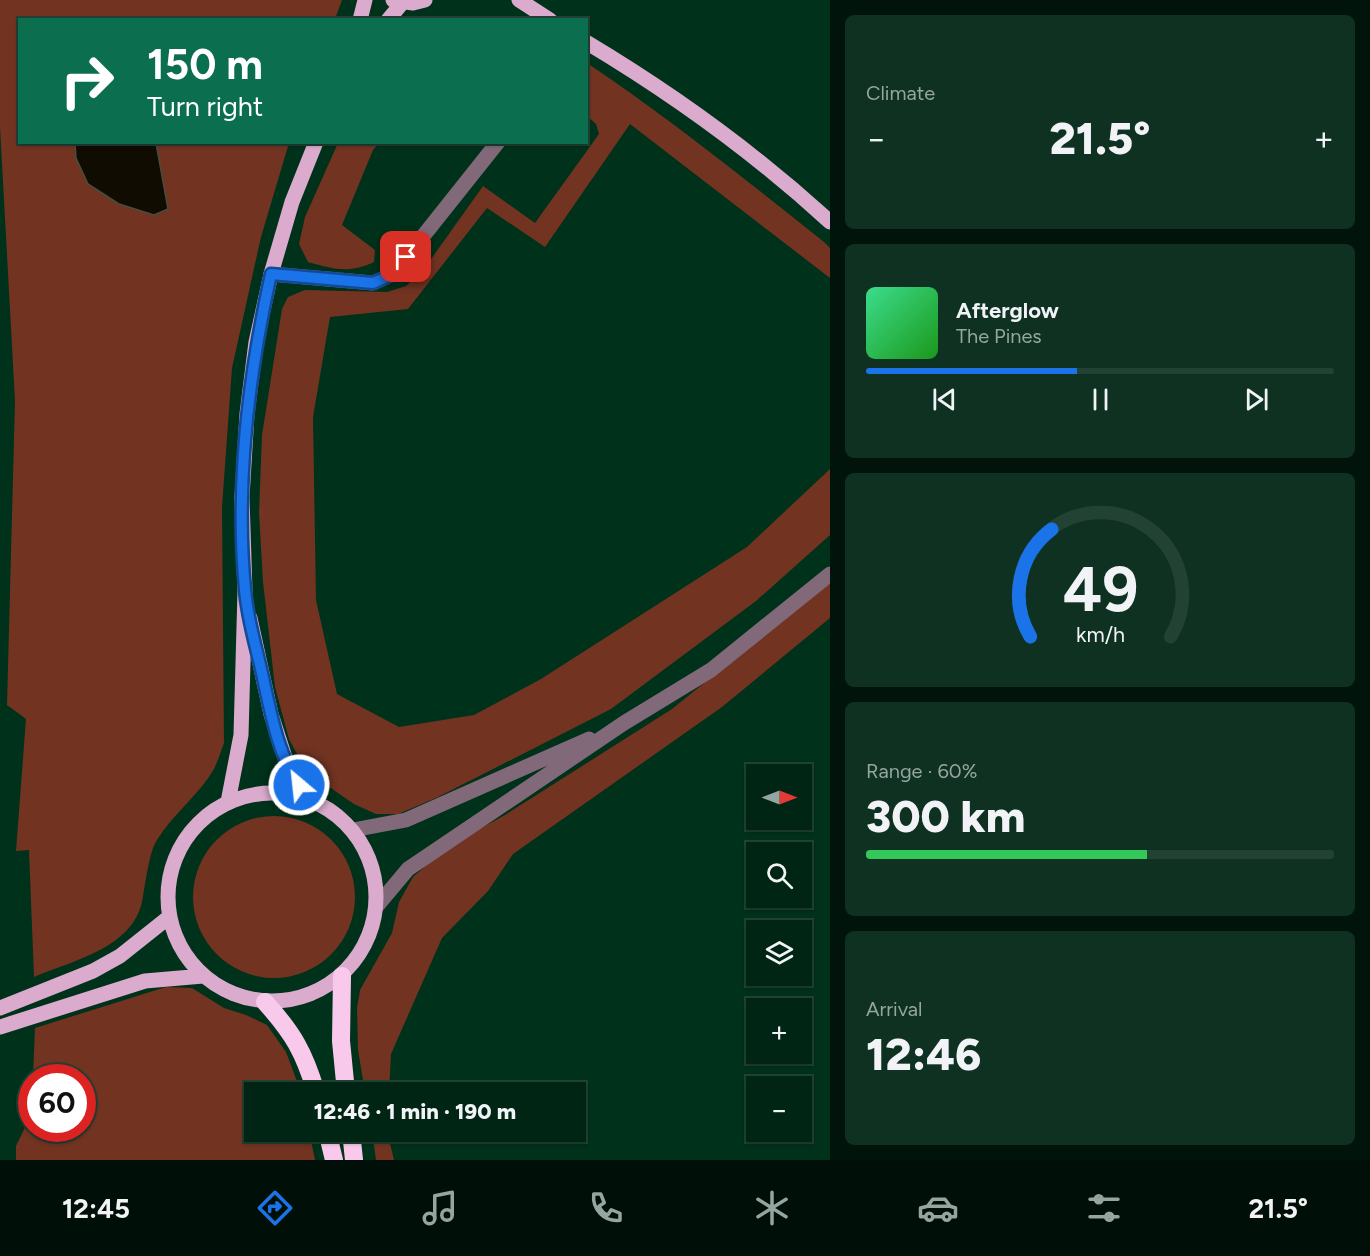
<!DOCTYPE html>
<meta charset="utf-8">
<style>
:root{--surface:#002514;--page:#0e3122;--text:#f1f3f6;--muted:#95a5a0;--line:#224234;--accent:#1a73e8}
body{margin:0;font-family:Figtree,sans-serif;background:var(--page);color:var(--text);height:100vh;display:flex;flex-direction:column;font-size:22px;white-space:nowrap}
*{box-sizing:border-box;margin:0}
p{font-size:20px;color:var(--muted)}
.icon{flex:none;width:33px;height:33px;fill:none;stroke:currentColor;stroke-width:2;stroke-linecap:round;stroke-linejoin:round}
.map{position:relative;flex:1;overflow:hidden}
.details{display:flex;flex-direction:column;gap:15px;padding:15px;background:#00140b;width:540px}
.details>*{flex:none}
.guide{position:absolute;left:18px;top:18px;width:570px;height:126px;border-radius:0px;box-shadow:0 2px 4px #0004,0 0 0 2px var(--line);background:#0b6e4f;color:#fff;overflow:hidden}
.needle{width:39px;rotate:90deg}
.buttons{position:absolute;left:746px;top:764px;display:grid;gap:12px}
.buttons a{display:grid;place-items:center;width:66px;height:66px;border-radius:0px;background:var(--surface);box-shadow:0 2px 4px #0004,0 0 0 2px var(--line);font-size:30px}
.speed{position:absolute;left:18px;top:1064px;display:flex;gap:12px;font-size:30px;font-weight:700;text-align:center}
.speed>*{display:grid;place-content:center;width:78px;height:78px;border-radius:50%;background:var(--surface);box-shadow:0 2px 4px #0004,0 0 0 2px var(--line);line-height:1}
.speed .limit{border:9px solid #d22;background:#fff;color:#111}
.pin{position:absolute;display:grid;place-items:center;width:51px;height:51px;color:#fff;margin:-26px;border-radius:12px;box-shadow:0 3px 9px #0006}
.me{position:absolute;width:66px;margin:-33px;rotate:332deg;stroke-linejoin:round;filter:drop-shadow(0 0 4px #0008)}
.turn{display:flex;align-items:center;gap:21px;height:126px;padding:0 30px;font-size:27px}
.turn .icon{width:78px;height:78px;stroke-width:2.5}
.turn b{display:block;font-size:42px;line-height:51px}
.big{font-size:45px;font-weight:800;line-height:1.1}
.details .tile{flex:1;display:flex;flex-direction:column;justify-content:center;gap:9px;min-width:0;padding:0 21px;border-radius:9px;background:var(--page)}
.details .dial{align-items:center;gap:0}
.dial svg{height:156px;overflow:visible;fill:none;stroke:var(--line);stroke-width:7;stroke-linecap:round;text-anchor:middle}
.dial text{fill:var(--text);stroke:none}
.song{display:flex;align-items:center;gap:18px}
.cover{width:72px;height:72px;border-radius:9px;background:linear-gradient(135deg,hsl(150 70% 55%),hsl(120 70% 35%))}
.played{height:6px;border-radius:3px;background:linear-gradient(90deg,var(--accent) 45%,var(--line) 45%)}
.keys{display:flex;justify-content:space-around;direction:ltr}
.heat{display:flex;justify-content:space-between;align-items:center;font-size:33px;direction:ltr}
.charge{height:9px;border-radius:4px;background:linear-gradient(90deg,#34c759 60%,var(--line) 0)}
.trip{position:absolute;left:244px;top:1082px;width:342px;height:60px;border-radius:0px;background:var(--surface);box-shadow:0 2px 4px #0004,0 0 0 2px var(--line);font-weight:800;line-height:60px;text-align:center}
.menu{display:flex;height:96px;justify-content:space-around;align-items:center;background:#000f08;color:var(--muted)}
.menu .icon{width:42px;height:42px}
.menu .current{color:var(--accent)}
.menu b{font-size:27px;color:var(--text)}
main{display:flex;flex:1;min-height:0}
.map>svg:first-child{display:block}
.green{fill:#723321}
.water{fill:#100c01;stroke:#474d40;stroke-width:1.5}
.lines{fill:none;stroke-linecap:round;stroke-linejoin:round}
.minor{stroke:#81697a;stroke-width:15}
.major{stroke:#dbabcd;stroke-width:15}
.highway{stroke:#f8c9ea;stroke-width:18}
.route-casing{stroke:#114b97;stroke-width:15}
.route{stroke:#1a73e8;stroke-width:10}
</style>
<main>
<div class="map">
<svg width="830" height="1160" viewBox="0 0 830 1160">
<rect width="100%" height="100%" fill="#00311a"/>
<!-- green -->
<path class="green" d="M 0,0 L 342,0 L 335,19 L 20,20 L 20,142 L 289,143 L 261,237 L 232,368 L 222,507 L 224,743 C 221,751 218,761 214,769 C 199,795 173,814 157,840 C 149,851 145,887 142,902 C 132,948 72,961 34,977 L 29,850 L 16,851 L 26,719 L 7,705 L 15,401 L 0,127 Z
M 587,63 C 669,118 746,180 824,242 L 830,248 L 830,278 L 630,124 L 545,247 L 487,208 L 408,309 L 330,317 L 313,417 L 316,600 L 337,694 L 399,727 L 474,715 L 541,679 L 747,547 L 830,469 L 830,535 L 756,601 L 611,709 L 436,798 L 398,814 L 376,814 L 354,804 L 306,771 L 289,739 L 275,687 L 263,582 L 259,513 L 262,435 L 282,309 L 288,297 L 305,290 L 387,292 L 406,286 L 424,269 L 483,186 L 535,223 L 599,134 L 596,124 L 587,116 Z
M 338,143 L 379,143 L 373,150 L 342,225 L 375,250 L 374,262 C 350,274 333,269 308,262 L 299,244 L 305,217 Z
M 830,581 L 830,618 L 722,707 L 513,854 L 488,891 L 442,938 L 391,1054 L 389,1092 L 365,1092 L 358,1050 L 357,1008 L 360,990 L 392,933 L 399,902 L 413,877 L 447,847 L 505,815 L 672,709 Z
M193 897a81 81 0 1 1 162 0a81 81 0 1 1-162 0Z
M 166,987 L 192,988 L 224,1008 L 246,1015 L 267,1025 L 286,1052 L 301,1092 L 255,1092 L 255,1131 L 309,1131 L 315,1160 L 16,1160 L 16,1146 L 31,1115 L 32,1128 L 82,1128 L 82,1077 L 33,1077 L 35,1028 Z
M 372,1131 L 387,1131 L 394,1160 L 376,1160 Z"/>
<!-- water -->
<path class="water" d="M 75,143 L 156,143 L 168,209 L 154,215 L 119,204 L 88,184 L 76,158 Z"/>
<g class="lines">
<!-- minor -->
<path class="minor" d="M 271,274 L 373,283 L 393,274 L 498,142
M 353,830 L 406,820 L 589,739
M 377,906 L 408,869 L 624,723 L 711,670 L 830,574"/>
<!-- major -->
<path class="major" d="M 393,0 L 413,3 L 425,0
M 519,0 L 550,20
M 360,20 L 365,0
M 388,20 L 403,2
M 586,42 C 673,94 756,154 830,222
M 250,618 L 271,714 L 289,770 L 309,799
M168 897a104 104 0 1 1 208 0a104 104 0 1 1-208 0Z
M 228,802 L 241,735 L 245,591 L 242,497 L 247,414 L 256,342 L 271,274 L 292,202 L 316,142
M 0,1008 L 93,971 L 120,956 L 169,917
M 0,1027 L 145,981 L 203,976"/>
<!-- highway -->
<path class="highway" d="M 342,976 L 341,1041 L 346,1092
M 265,1002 C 293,1033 304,1052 316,1092
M 327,1131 L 334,1160
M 351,1131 L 354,1160"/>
</g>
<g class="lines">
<defs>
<path id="route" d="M 299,785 C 278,754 271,714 263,678 C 257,649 247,619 245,589 C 235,483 248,377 271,274 L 373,283 L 393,274 L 406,257"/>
</defs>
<!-- route casing -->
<use href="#route" class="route-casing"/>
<!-- route -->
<use href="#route" class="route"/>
</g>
</svg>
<div class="buttons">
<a><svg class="needle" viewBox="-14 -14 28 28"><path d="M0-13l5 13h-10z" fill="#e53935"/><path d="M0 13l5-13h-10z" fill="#95a5a0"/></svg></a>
<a><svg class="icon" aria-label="search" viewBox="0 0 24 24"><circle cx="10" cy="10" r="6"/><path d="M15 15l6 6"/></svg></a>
<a><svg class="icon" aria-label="layers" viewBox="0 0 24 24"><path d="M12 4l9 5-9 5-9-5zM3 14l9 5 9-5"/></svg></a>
<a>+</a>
<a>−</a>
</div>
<div class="speed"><div class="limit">60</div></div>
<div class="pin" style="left:406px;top:257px;background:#d93025"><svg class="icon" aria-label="arrive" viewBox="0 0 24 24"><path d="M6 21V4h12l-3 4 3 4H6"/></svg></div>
<svg class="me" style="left:299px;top:785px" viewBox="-20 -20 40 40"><circle r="17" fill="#1a73e8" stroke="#fff" stroke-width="3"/><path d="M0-11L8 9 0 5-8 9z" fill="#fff"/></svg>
<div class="trip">12:46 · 1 min · 190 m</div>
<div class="guide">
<div class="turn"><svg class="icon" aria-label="right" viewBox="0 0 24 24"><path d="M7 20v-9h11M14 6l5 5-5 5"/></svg><div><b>150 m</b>Turn right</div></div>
</div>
</div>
<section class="details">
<div class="tile"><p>Climate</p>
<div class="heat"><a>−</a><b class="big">21.5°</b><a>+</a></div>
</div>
<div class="tile">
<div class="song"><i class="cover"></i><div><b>Afterglow</b><p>The Pines</p></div></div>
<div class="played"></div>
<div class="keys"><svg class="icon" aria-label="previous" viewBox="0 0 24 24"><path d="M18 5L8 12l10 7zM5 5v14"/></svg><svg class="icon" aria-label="pause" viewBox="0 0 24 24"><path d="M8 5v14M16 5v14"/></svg><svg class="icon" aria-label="next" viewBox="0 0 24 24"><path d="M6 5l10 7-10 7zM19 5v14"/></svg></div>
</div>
<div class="tile dial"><svg viewBox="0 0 100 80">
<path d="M14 69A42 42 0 1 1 86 69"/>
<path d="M14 69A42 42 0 0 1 25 14" stroke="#1a73e8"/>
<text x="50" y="56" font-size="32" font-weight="700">49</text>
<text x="50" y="72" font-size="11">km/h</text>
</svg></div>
<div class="tile"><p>Range · 60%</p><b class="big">300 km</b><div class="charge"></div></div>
<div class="tile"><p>Arrival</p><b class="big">12:46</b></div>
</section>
</main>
<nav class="menu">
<b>12:45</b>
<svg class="icon current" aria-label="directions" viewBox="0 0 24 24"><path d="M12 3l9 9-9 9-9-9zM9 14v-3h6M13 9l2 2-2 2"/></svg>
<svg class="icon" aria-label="music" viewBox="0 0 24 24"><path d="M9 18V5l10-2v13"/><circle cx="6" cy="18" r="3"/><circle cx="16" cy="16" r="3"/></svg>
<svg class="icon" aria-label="phone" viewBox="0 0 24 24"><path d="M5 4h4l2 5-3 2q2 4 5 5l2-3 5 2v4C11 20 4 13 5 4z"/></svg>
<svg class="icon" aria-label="climate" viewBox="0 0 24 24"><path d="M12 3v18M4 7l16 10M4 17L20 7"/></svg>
<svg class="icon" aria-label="car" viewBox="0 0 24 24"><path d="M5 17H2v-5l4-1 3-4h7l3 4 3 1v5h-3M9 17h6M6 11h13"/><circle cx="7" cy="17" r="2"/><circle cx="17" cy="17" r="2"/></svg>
<svg class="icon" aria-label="filters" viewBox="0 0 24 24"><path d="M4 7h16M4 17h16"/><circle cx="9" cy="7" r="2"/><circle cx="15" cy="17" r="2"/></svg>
<b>21.5°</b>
</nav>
